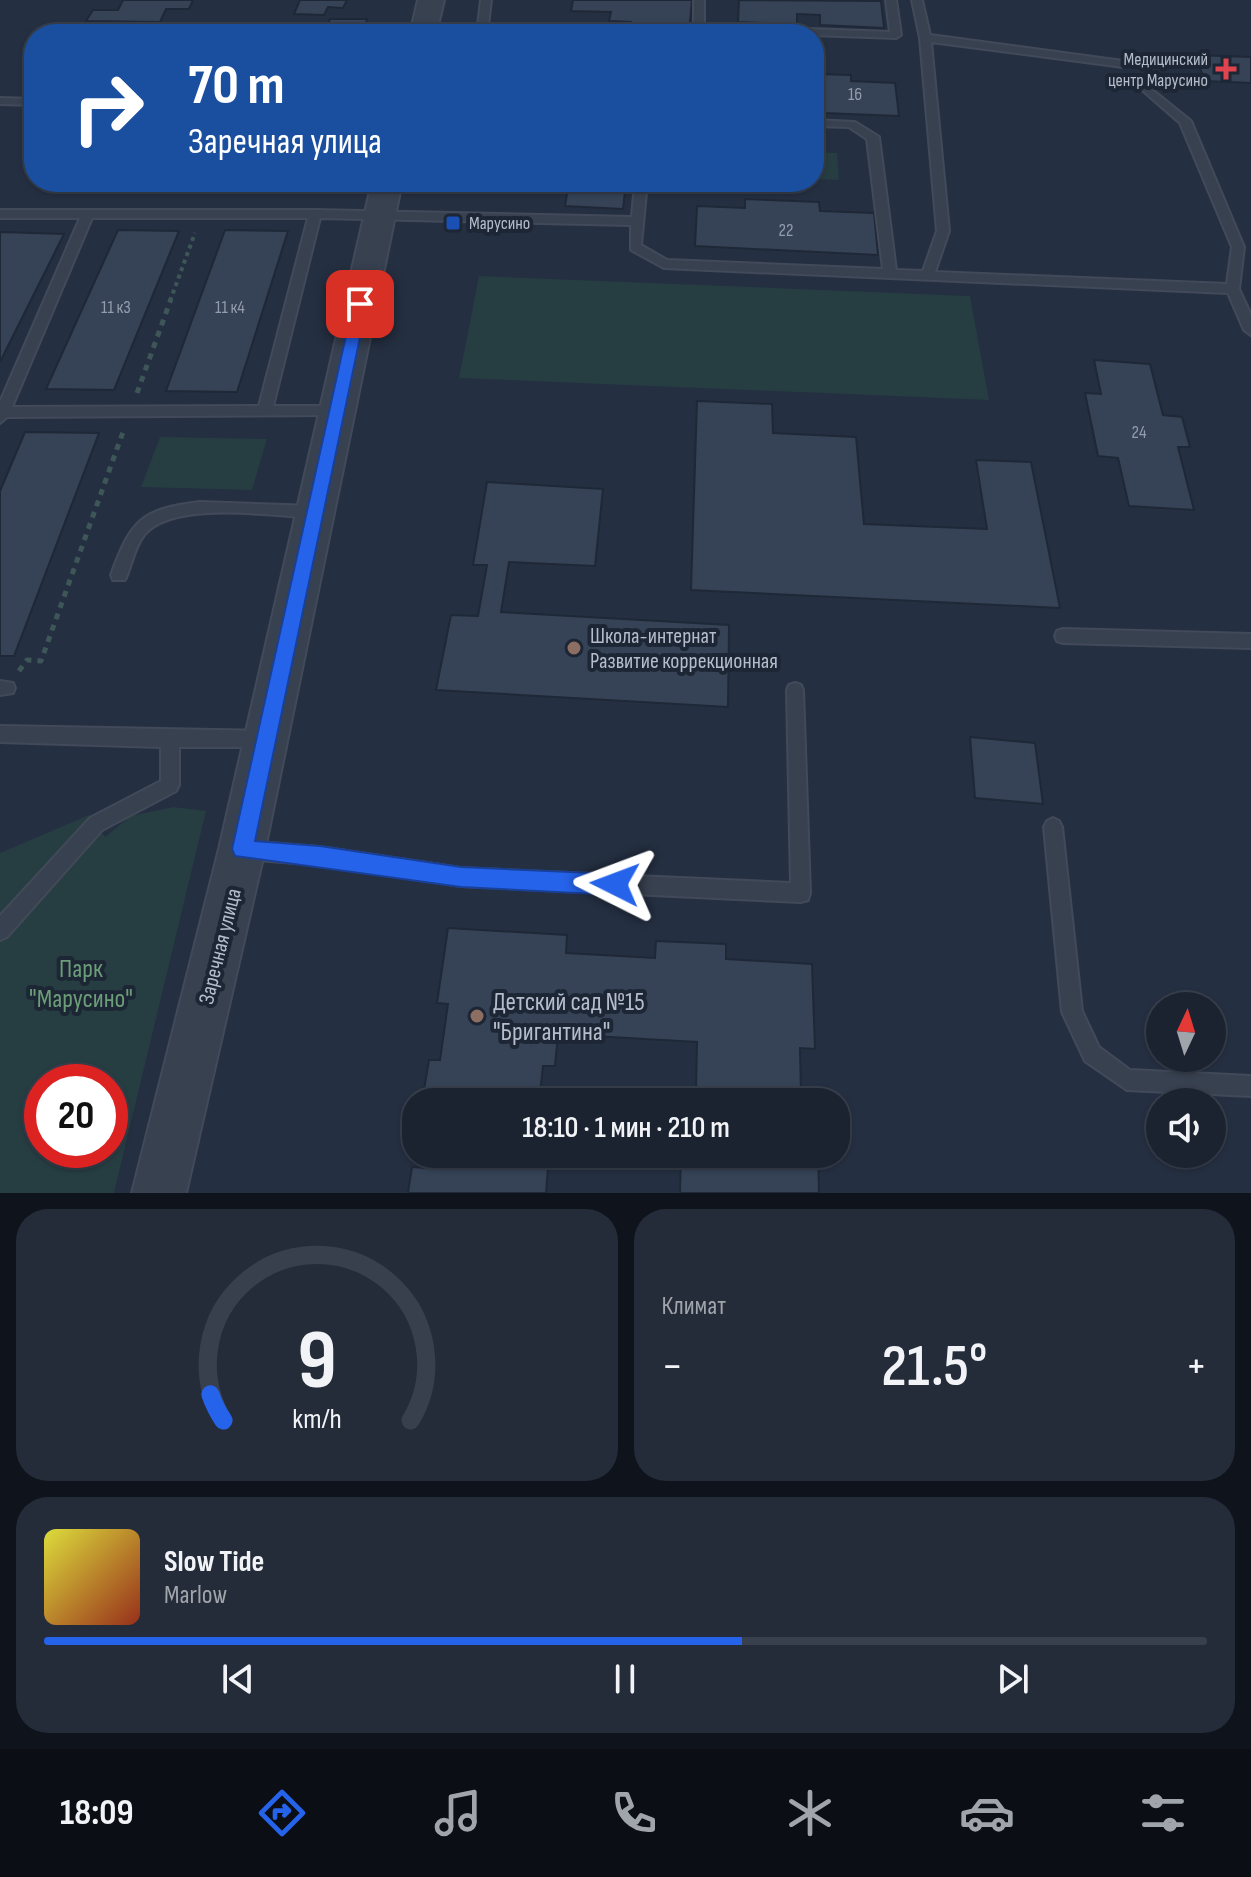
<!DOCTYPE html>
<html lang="ru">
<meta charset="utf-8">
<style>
:root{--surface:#1b2331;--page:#242b39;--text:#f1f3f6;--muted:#a0a4ab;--line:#39404d;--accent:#2563eb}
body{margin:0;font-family:"Sofia Sans Condensed",sans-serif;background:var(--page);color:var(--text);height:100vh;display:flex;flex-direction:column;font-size:30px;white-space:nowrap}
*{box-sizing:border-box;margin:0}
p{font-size:26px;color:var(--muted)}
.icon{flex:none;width:44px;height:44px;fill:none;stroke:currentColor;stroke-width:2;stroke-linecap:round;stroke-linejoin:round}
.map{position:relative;height:1193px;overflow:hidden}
.side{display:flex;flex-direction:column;gap:16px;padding:16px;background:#0f131b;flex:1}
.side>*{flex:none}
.top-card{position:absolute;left:24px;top:24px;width:800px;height:168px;border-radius:32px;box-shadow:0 2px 6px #0004,0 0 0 2px var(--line);background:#1a4fa0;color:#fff;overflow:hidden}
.needle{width:52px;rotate:4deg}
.tools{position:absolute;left:1146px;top:992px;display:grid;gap:16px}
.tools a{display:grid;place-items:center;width:80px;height:80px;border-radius:50%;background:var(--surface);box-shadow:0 2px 6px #0004,0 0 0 2px var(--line);font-size:40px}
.speed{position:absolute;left:24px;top:1064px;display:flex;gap:16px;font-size:40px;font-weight:700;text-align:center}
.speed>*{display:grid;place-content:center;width:104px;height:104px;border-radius:50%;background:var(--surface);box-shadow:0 2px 6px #0004,0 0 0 2px var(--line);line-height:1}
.speed .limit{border:12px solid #d22;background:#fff;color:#111}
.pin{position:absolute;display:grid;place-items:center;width:68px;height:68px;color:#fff;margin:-34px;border-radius:16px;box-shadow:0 4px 12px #0006}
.me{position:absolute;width:88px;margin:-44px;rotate:273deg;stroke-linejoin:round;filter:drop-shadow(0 0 6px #0008)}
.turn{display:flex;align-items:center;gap:28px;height:168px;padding:0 32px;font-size:36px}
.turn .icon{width:104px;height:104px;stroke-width:2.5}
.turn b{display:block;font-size:56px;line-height:68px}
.big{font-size:60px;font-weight:600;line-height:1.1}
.side .widget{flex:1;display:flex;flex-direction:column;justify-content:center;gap:12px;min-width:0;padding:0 28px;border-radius:32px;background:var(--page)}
.side .dial{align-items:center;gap:0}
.dial svg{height:208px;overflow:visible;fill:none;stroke:var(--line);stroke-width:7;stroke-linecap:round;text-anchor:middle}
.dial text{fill:var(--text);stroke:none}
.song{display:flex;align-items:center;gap:24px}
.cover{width:96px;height:96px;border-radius:12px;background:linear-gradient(135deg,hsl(60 70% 55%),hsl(10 70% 35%))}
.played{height:8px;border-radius:4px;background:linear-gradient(90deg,var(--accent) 60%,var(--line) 60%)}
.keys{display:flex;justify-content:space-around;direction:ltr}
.heat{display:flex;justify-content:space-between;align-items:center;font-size:44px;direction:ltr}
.side .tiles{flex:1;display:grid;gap:16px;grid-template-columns:1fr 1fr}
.widget:last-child{grid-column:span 2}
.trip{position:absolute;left:402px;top:1088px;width:448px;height:80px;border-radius:32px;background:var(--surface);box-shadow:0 2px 6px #0004,0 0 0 2px var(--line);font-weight:600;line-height:80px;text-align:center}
.dock{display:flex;height:128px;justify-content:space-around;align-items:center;background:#0b0e14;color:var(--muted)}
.dock .icon{width:56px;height:56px}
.dock .current{color:var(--accent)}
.dock b{font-size:36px;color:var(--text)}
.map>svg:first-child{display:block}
.green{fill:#263d42;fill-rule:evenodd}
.building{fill:#364357;stroke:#1f2837;stroke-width:2}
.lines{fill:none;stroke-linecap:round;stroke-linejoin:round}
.service-casing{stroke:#424a59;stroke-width:4}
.tertiary-casing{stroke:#424a59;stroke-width:4}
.path-far1{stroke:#3f5659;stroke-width:4;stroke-dasharray:4 4;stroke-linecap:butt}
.path{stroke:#3f5659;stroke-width:5;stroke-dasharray:6 6;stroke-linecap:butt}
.service{fill:#384150;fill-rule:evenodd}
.tertiary{fill:#384150;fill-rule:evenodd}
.route{fill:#2563eb;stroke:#184099;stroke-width:2}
.health-dot{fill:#e0444e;stroke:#1d2635;stroke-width:3}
.transit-dot{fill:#1a4fb4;stroke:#1d2635;stroke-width:3}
.education-dot{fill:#8d6e63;stroke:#1d2635;stroke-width:3}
.labels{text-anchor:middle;stroke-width:8;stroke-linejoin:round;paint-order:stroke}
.far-poi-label{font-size:18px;fill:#b5bccb;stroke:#1d2635;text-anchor:end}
.number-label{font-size:18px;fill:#939cac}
.poi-label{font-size:22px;fill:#b5bccb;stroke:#1d2635;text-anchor:start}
.street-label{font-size:22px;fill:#b5bccb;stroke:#1d2635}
.near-park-label{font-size:26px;fill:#6b9d78;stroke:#1d2635}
.near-poi-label{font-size:26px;fill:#b5bccb;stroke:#1d2635;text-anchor:start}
</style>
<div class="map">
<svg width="1251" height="1193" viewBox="0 0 1251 1193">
<rect width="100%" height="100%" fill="#242f41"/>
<!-- green -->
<path class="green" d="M 814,152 L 837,153 L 839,180 L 814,179 Z
M 479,276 L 970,296 L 989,400 L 459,378 Z
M 160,437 L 267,439 L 252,490 L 141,487 Z
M 173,807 L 206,811 L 114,1193 L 0,1193 L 0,853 L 89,815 L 105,837 L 131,816 ZM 42,1082 L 110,1082 L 110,1150 L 42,1150 Z"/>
<!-- building -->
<path class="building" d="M 123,0 L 193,0 L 189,9 L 166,9 L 160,22 L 86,21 L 93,10 L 118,10 Z
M 300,0 L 347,0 L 343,8 L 328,7 L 324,15 L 294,14 Z
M 573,0 L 692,0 L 689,34 L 630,33 L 631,22 L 609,21 L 611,12 L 571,11 Z
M 739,0 L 881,1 L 884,28 L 820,25 L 820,15 L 797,14 L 797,24 L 738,22 Z
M 330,19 L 367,19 L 363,34 L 325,34 Z
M 1195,55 L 1251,57 L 1251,83 L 1205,81 Z
M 814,74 L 851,75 L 851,81 L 895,83 L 899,116 L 824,113 L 824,107 L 814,106 Z
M 569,182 L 626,182 L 623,209 L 565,206 Z
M 745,199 L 819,202 L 820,211 L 874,213 L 878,255 L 695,246 L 697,206 L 745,208 Z
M 118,230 L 179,231 L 114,390 L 46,389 Z
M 225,230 L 288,231 L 237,392 L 166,391 Z
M 0,232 L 64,234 L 0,362 Z
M 1094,360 L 1150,364 L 1163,415 L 1182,417 L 1190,447 L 1178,447 L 1194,510 L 1129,506 L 1118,458 L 1098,456 L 1085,393 L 1101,394 Z
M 697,401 L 772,404 L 773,433 L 856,437 L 864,524 L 987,529 L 976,460 L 1031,462 L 1060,608 L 691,590 Z
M 25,432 L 99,433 L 14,656 L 0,656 L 0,491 Z
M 487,482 L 603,489 L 595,566 L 509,562 L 501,612 L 729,625 L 728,707 L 436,690 L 451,615 L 478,616 L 487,565 L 473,565 Z
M 970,737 L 1035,743 L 1043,804 L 975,798 Z
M 448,928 L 567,935 L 566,953 L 655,958 L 656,941 L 726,944 L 726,959 L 812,964 L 815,1049 L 800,1048 L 801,1096 L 816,1097 L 816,1102 L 683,1102 L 683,1089 L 696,1090 L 697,1042 L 558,1034 L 555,1066 L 543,1066 L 539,1102 L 422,1102 L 429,1060 L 440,1060 L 448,1004 L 437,1003 Z
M 428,1154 L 549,1154 L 546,1193 L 408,1193 L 412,1167 L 426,1168 Z
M 681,1154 L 818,1154 L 819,1193 L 680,1193 Z"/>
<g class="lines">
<defs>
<path id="service" d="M 481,0 L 491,0 L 487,34 L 477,34 Z
M 694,0 L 704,0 L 704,25 L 890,32 L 886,0 L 896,0 L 901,35 L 896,38 L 699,31 L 694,28 Z
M 912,0 L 922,0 L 930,35 L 1123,61 L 1128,64 L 1123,67 L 931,42 L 949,231 L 935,272 L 1227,284 L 1232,247 L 1180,123 L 1141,89 L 1140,87 L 1145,84 L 1191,121 L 1244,247 L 1239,289 L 1251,315 L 1251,335 L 1244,330 L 1228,293 L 664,268 L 631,250 L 631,225 L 320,218 L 273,406 L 337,406 L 344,411 L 342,415 L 7,417 L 0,423 L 0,402 L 80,218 L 0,218 L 0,210 L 315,210 L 632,217 L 635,182 L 647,182 L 641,245 L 667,260 L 883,269 L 867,139 L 849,127 L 814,126 L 814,120 L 855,122 L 879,137 L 896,270 L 923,271 L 937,231 L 920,38 ZM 92,218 L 308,218 L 259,406 L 12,407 Z
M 0,98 L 34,99 L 34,105 L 0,104 Z
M 200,502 L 315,506 L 323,512 L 315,518 C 274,516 174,500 145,534 C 134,547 132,565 125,580 L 113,580 L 111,575 C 131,520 141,509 200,502 Z
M 1063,629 L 1251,634 L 1251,648 L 1063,643 L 1057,641 L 1055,636 L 1057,631 Z
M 0,681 L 13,683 L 15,688 L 13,693 L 0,695 Z
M 795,683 L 801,685 L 803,690 L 810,893 L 808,900 L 801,902 L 461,886 L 320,865 L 244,859 L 237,856 L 235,850 L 237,844 L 244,841 L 320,847 L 461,868 L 791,883 L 787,690 L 789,685 Z
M 0,726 L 264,731 L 270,734 L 273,739 L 270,744 L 264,747 L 179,747 L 179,785 L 176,791 L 102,830 L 7,937 L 0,940 L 0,916 L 90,818 L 161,781 L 161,747 L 0,742 Z
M 1053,818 L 1059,821 L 1062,827 L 1082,1011 L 1099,1047 L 1130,1070 L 1251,1076 L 1251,1096 L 1127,1090 L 1085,1061 L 1062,1012 L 1044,827 L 1047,821 Z"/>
<path id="tertiary" d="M 418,0 L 444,0 L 436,34 L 410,34 Z
M 372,182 L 402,182 L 265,849 L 186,1193 L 132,1193 L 219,849 Z"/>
</defs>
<!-- service casing -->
<use href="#service" class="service-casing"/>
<!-- tertiary casing -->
<use href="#tertiary" class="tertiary-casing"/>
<!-- path-far1 -->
<path class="path-far1" d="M 170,301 L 195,233"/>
<!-- path -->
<path class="path" d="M 137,393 L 171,299
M 19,671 L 27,660 L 41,661 L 123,432"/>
<!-- service -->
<use href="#service" class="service"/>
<!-- tertiary -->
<use href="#tertiary" class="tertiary"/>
</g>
<!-- route -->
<path class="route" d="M 360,299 L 367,304 L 255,841 L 320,846 L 461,867 L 615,874 L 623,877 L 626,884 L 623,892 L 615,895 L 461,887 L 235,856 L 232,849 L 353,304 Z"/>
<!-- markers -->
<path class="health-dot" d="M1222 57h8v8h8v8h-8v8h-8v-8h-8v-8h8z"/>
<rect class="transit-dot" x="445" y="215" width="16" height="16" rx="4"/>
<g class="education-dot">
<circle cx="574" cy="648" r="8"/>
<circle cx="477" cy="1016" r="8"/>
</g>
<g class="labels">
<!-- far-poi labels -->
<g class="far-poi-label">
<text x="1208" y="65">Медицинский<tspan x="1208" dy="21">центр Марусино</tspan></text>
<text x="469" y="229" text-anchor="start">Марусино</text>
</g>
<!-- number labels -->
<g class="number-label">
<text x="855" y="100">16</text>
<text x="786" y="236">22</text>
<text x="116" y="313">11 к3</text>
<text x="230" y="313">11 к4</text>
<text x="1139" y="438">24</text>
</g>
<!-- poi labels -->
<g class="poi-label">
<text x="590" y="643">Школа-интернат<tspan x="590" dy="25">Развитие коррекционная</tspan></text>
</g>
<!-- street labels -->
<g class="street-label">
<text transform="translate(219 946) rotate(-76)" y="8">Заречная улица</text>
</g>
<!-- near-park labels -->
<g class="near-park-label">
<text x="81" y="977">Парк<tspan x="81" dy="30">"Марусино"</tspan></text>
</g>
<!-- near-poi labels -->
<g class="near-poi-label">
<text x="493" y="1010">Детский сад №15<tspan x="493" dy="30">"Бригантина"</tspan></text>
</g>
</g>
</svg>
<div class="tools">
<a><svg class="needle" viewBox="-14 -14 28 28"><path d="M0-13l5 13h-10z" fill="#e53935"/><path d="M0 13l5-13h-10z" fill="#a0a4ab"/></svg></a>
<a><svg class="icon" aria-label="sound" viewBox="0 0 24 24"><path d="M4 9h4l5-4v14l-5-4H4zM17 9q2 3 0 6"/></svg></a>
</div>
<div class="speed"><div class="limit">20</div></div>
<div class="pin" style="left:360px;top:304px;background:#d93025"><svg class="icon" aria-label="arrive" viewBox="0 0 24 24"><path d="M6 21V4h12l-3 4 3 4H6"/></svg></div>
<svg class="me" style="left:615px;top:884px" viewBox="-20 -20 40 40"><path d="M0-17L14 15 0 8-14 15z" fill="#2563eb" stroke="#fff" stroke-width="4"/></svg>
<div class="trip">18:10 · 1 мин · 210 m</div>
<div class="top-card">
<div class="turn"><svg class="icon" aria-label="right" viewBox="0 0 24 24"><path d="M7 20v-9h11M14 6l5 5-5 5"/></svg><div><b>70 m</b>Заречная улица</div></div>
</div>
</div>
<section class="side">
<div class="tiles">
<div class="widget dial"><svg viewBox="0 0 100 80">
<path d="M14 69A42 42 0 1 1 86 69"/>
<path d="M14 69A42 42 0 0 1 9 59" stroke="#2563eb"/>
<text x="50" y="56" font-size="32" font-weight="700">9</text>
<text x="50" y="72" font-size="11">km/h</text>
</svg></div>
<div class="widget"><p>Климат</p>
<div class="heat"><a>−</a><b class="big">21.5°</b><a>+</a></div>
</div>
<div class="widget">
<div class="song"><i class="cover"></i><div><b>Slow Tide</b><p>Marlow</p></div></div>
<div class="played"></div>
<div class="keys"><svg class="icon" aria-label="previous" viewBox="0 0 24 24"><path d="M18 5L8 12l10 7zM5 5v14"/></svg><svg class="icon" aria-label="pause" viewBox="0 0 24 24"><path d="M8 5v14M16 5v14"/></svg><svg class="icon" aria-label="next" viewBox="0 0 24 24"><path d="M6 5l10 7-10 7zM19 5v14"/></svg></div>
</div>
</div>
</section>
<nav class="dock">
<b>18:09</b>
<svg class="icon current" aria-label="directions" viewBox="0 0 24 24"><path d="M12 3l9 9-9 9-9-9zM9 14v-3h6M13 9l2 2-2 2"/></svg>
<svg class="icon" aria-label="music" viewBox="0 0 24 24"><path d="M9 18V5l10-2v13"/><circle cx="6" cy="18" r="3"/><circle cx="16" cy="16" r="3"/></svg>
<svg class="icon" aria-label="phone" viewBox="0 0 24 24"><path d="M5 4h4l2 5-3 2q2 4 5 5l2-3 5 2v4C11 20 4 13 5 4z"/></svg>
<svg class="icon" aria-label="climate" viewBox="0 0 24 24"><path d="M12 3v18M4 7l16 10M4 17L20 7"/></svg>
<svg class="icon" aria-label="car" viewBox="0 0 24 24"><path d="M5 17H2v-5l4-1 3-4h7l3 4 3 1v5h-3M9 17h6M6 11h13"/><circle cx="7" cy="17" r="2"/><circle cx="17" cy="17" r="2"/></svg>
<svg class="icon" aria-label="filters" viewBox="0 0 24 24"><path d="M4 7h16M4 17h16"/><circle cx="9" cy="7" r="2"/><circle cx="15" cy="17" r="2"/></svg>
</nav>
